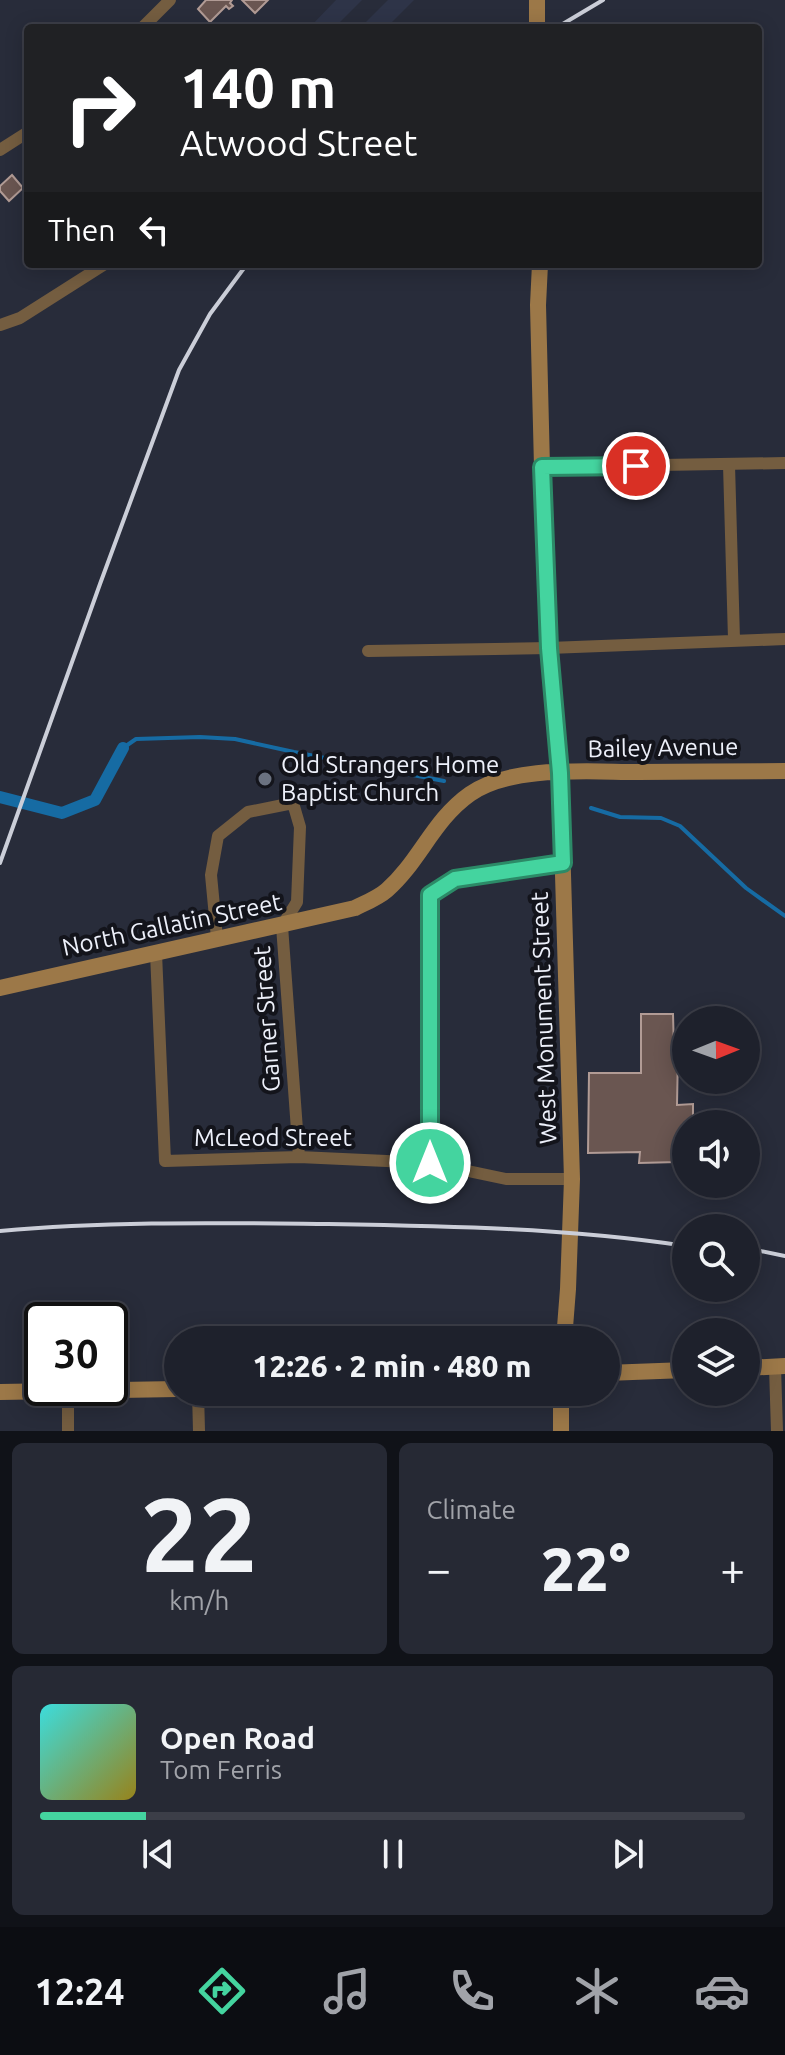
<!DOCTYPE html>
<meta charset="utf-8">
<style>
:root{--surface:#1e212c;--page:#262934;--text:#f1f3f6;--muted:#a1a3a9;--line:#3c3e48;--accent:#44d49f}
body{margin:0;font-family:Ubuntu,sans-serif;background:var(--page);color:var(--text);height:100vh;display:flex;flex-direction:column;font-size:30px;white-space:nowrap}
*{box-sizing:border-box;margin:0}
p{font-size:26px;color:var(--muted)}
.icon{flex:none;width:44px;height:44px;fill:none;stroke:currentColor;stroke-width:2;stroke-linecap:round;stroke-linejoin:round}
.map{position:relative;height:1431px;overflow:hidden}
.side{display:flex;flex-direction:column;gap:12px;padding:12px;background:#101218;flex:1}
.side>*{flex:none}
.banner{position:absolute;left:24px;top:24px;width:738px;height:244px;border-radius:8px;box-shadow:0 4px 20px #0003,0 0 0 2px var(--line);background:#202124;color:#fff;overflow:hidden}
.needle{width:52px;rotate:89deg}
.buttons{position:absolute;left:672px;top:1006px;display:grid;gap:16px}
.buttons a{display:grid;place-items:center;width:88px;height:88px;border-radius:50%;background:var(--surface);box-shadow:0 4px 20px #0003,0 0 0 2px var(--line);font-size:40px}
.speed{position:absolute;left:24px;top:1302px;display:flex;gap:16px;font-size:40px;font-weight:700;text-align:center}
.speed>*{display:grid;place-content:center;width:104px;height:104px;border-radius:50%;background:var(--surface);box-shadow:0 4px 20px #0003,0 0 0 2px var(--line);line-height:1}
.speed .limit{border:4px solid #111;border-radius:12px;background:#fff;color:#111}
.pin{position:absolute;display:grid;place-items:center;width:68px;height:68px;color:#fff;margin:-34px;border:4px solid #fff;border-radius:50%;box-shadow:0 2px 8px #0007}
.me{position:absolute;width:88px;margin:-44px;rotate:0deg;stroke-linejoin:round;filter:drop-shadow(0 0 6px #0008)}
.turn{display:flex;align-items:center;gap:28px;height:168px;padding:0 24px;font-size:36px}
.turn .icon{width:104px;height:104px;stroke-width:2.5}
.turn b{display:block;font-size:56px;line-height:68px}
.then{display:flex;align-items:center;height:76px;padding:0 24px;background:#0003;gap:16px;font-size:30px}
.big{font-size:60px;font-weight:800;line-height:1.1}
.side .widget{flex:1;display:flex;flex-direction:column;justify-content:center;gap:12px;min-width:0;padding:0 28px;border-radius:12px;background:var(--page)}
.side .dial{align-items:center;gap:0}
.dial b{font-size:104px;line-height:1}
.song{display:flex;align-items:center;gap:24px}
.cover{width:96px;height:96px;border-radius:12px;background:linear-gradient(135deg,hsl(180 70% 55%),hsl(50 70% 35%))}
.played{height:8px;border-radius:4px;background:linear-gradient(90deg,var(--accent) 15%,var(--line) 15%)}
.keys{display:flex;justify-content:space-around;direction:ltr}
.heat{display:flex;justify-content:space-between;align-items:center;font-size:44px;direction:ltr}
.side .tiles{flex:1;display:grid;gap:12px;grid-template-columns:1fr 1fr}
.widget:last-child{grid-column:span 2}
.trip{position:absolute;left:164px;top:1326px;width:456px;height:80px;border-radius:40px;background:var(--surface);box-shadow:0 4px 20px #0003,0 0 0 2px var(--line);font-weight:800;line-height:80px;text-align:center}
.dock{display:flex;height:128px;justify-content:space-around;align-items:center;background:#0c0d12;color:var(--muted)}
.dock .icon{width:56px;height:56px}
.dock .selected{color:var(--accent)}
.dock b{font-size:36px;color:var(--text)}
.map>svg:first-child{display:block}
.built{fill:#2e3448}
.lines{fill:none;stroke-linecap:round;stroke-linejoin:round}
.stream{stroke:#166ba3;stroke-width:4}
.canal{stroke:#166ba3;stroke-width:12}
.building{fill:#6a5651;stroke:#b19b95;stroke-width:2}
.street{stroke:#745d40;stroke-width:12}
.secondary{stroke:#9c7848;stroke-width:16}
.rail{stroke:#cbced8;stroke-width:4}
.route-casing{stroke:#2c8a67;stroke-width:20}
.route{stroke:#44d49f;stroke-width:14}
.worship-dot{fill:#6b7280;stroke:#13141b;stroke-width:3}
.labels{text-anchor:middle;stroke-width:8;stroke-linejoin:round;paint-order:stroke}
.street-label{font-size:24px;fill:#edf0fa;stroke:#13141b}
.poi-label{font-size:24px;fill:#edf0fa;stroke:#13141b;text-anchor:start}
</style>
<div class="map">
<svg width="785" height="1431" viewBox="0 0 785 1431">
<rect width="100%" height="100%" fill="#282c3a"/>
<!-- built -->
<path class="built" d="M 336,0 L 362,0 L 334,28 L 309,28 Z
M 388,0 L 414,0 L 386,28 L 360,28 Z"/>
<g class="lines">
<!-- stream -->
<path class="stream" d="M 123,748 L 136,739 L 200,737 L 235,739 L 294,752 L 444,781
M 591,808 L 620,817 L 661,818 L 680,826 L 746,888 L 785,916"/>
<!-- canal -->
<path class="canal" d="M 0,797 L 62,813 L 95,800 L 123,748"/>
</g>
<!-- building -->
<path class="building" d="M 206,0 L 232,0 L 230,3 L 233,6 L 229,9 L 226,6 L 210,22 L 198,9 Z
M 242,0 L 268,0 L 255,13 Z
M 12,175 L 23,188 L 9,201 L 0,191 L 0,186 Z
M 641,1014 L 673,1014 L 674,1051 L 678,1051 L 677,1105 L 693,1104 L 693,1124 L 686,1124 L 686,1150 L 677,1151 L 677,1162 L 639,1163 L 640,1152 L 588,1153 L 589,1073 L 641,1073 Z"/>
<g class="lines">
<!-- street -->
<path class="street" d="M 142,28 L 170,0
M 0,150 L 28,132
M 0,325 L 20,318 L 105,264
M 729,465 L 734,639
M 542,467 L 785,463
M 368,651 L 549,648 L 785,639
M 217,938 L 211,875 L 218,836 L 248,812 L 293,803 L 300,827 L 297,902 L 282,926 L 299,1157
M 156,953 L 165,1161 L 299,1157 L 430,1163 L 506,1179 L 572,1179
M 430,1163 L 430,895 L 455,879 L 563,863
M 775,1367 L 777,1431
M 198,1392 L 199,1431
M 68,1431 L 68,1389"/>
<!-- secondary -->
<path class="secondary" d="M 537,0 L 537,28
M 540,264 L 538,305 L 542,467 L 549,648 L 560,773 L 572,1179 L 568,1289 L 564,1340
M 0,988 L 355,908 C 365,903 378,898 387,890 C 420,861 433,820 470,794 C 511,765 589,772 638,772 C 687,772 736,771 785,771
M 746,1368 L 785,1366
M 606,1373 L 686,1370
M 0,1392 L 178,1389
M 561,1392 L 561,1431"/>
<!-- rail -->
<path class="rail" d="M 556,28 L 603,0
M 0,863 L 100,584 L 179,370 L 210,314 L 247,264
M 0,1231 C 109,1221 219,1223 328,1224 C 448,1226 567,1228 686,1246
M 746,1248 L 785,1256"/>
</g>
<g class="lines">
<defs>
<path id="route" d="M 430,1163 L 430,895 L 455,879 L 563,863 L 560,773 L 549,648 L 542,467 L 636,466"/>
</defs>
<!-- route casing -->
<use href="#route" class="route-casing"/>
<!-- route -->
<use href="#route" class="route"/>
</g>
<!-- markers -->
<circle class="worship-dot" cx="265" cy="779" r="8"/>
<g class="labels">
<!-- street labels -->
<g class="street-label">
<text transform="translate(663 748) rotate(-1)" y="8">Bailey Avenue</text>
<text transform="translate(172 925) rotate(-12)" y="8">North Gallatin Street</text>
<text transform="translate(544 1018) rotate(-92)" y="8">West Monument Street</text>
<text transform="translate(267 1019) rotate(-94)" y="8">Garner Street</text>
<text x="273" y="1146">McLeod Street</text>
</g>
<!-- poi labels -->
<g class="poi-label">
<text x="281" y="773">Old Strangers Home<tspan x="281" dy="28">Baptist Church</tspan></text>
</g>
</g>
</svg>
<div class="buttons">
<a><svg class="needle" viewBox="-14 -14 28 28"><path d="M0-13l5 13h-10z" fill="#e53935"/><path d="M0 13l5-13h-10z" fill="#a1a3a9"/></svg></a>
<a><svg class="icon" aria-label="sound" viewBox="0 0 24 24"><path d="M4 9h4l5-4v14l-5-4H4zM17 9q2 3 0 6"/></svg></a>
<a><svg class="icon" aria-label="search" viewBox="0 0 24 24"><circle cx="10" cy="10" r="6"/><path d="M15 15l6 6"/></svg></a>
<a><svg class="icon" aria-label="layers" viewBox="0 0 24 24"><path d="M12 4l9 5-9 5-9-5zM3 14l9 5 9-5"/></svg></a>
</div>
<div class="speed"><div class="limit">30</div></div>
<div class="pin" style="left:636px;top:466px;background:#d93025"><svg class="icon" aria-label="arrive" viewBox="0 0 24 24"><path d="M6 21V4h12l-3 4 3 4H6"/></svg></div>
<svg class="me" style="left:430px;top:1163px" viewBox="-20 -20 40 40"><circle r="17" fill="#44d49f" stroke="#fff" stroke-width="3"/><path d="M0-11L8 9 0 5-8 9z" fill="#fff"/></svg>
<div class="trip">12:26 · 2 min · 480 m</div>
<div class="banner">
<div class="turn"><svg class="icon" aria-label="right" viewBox="0 0 24 24"><path d="M7 20v-9h11M14 6l5 5-5 5"/></svg><div><b>140 m</b>Atwood Street</div></div>
<div class="then">Then<svg class="icon" aria-label="left" viewBox="0 0 24 24"><path d="M17 20v-9H6M10 6l-5 5 5 5"/></svg></div>
</div>
</div>
<section class="side">
<div class="tiles">
<div class="widget dial"><b>22</b><p>km/h</p></div>
<div class="widget"><p>Climate</p>
<div class="heat"><a>−</a><b class="big">22°</b><a>+</a></div>
</div>
<div class="widget">
<div class="song"><i class="cover"></i><div><b>Open Road</b><p>Tom Ferris</p></div></div>
<div class="played"></div>
<div class="keys"><svg class="icon" aria-label="previous" viewBox="0 0 24 24"><path d="M18 5L8 12l10 7zM5 5v14"/></svg><svg class="icon" aria-label="pause" viewBox="0 0 24 24"><path d="M8 5v14M16 5v14"/></svg><svg class="icon" aria-label="next" viewBox="0 0 24 24"><path d="M6 5l10 7-10 7zM19 5v14"/></svg></div>
</div>
</div>
</section>
<nav class="dock">
<b>12:24</b>
<svg class="icon selected" aria-label="directions" viewBox="0 0 24 24"><path d="M12 3l9 9-9 9-9-9zM9 14v-3h6M13 9l2 2-2 2"/></svg>
<svg class="icon" aria-label="music" viewBox="0 0 24 24"><path d="M9 18V5l10-2v13"/><circle cx="6" cy="18" r="3"/><circle cx="16" cy="16" r="3"/></svg>
<svg class="icon" aria-label="phone" viewBox="0 0 24 24"><path d="M5 4h4l2 5-3 2q2 4 5 5l2-3 5 2v4C11 20 4 13 5 4z"/></svg>
<svg class="icon" aria-label="climate" viewBox="0 0 24 24"><path d="M12 3v18M4 7l16 10M4 17L20 7"/></svg>
<svg class="icon" aria-label="car" viewBox="0 0 24 24"><path d="M5 17H2v-5l4-1 3-4h7l3 4 3 1v5h-3M9 17h6M6 11h13"/><circle cx="7" cy="17" r="2"/><circle cx="17" cy="17" r="2"/></svg>
</nav>
